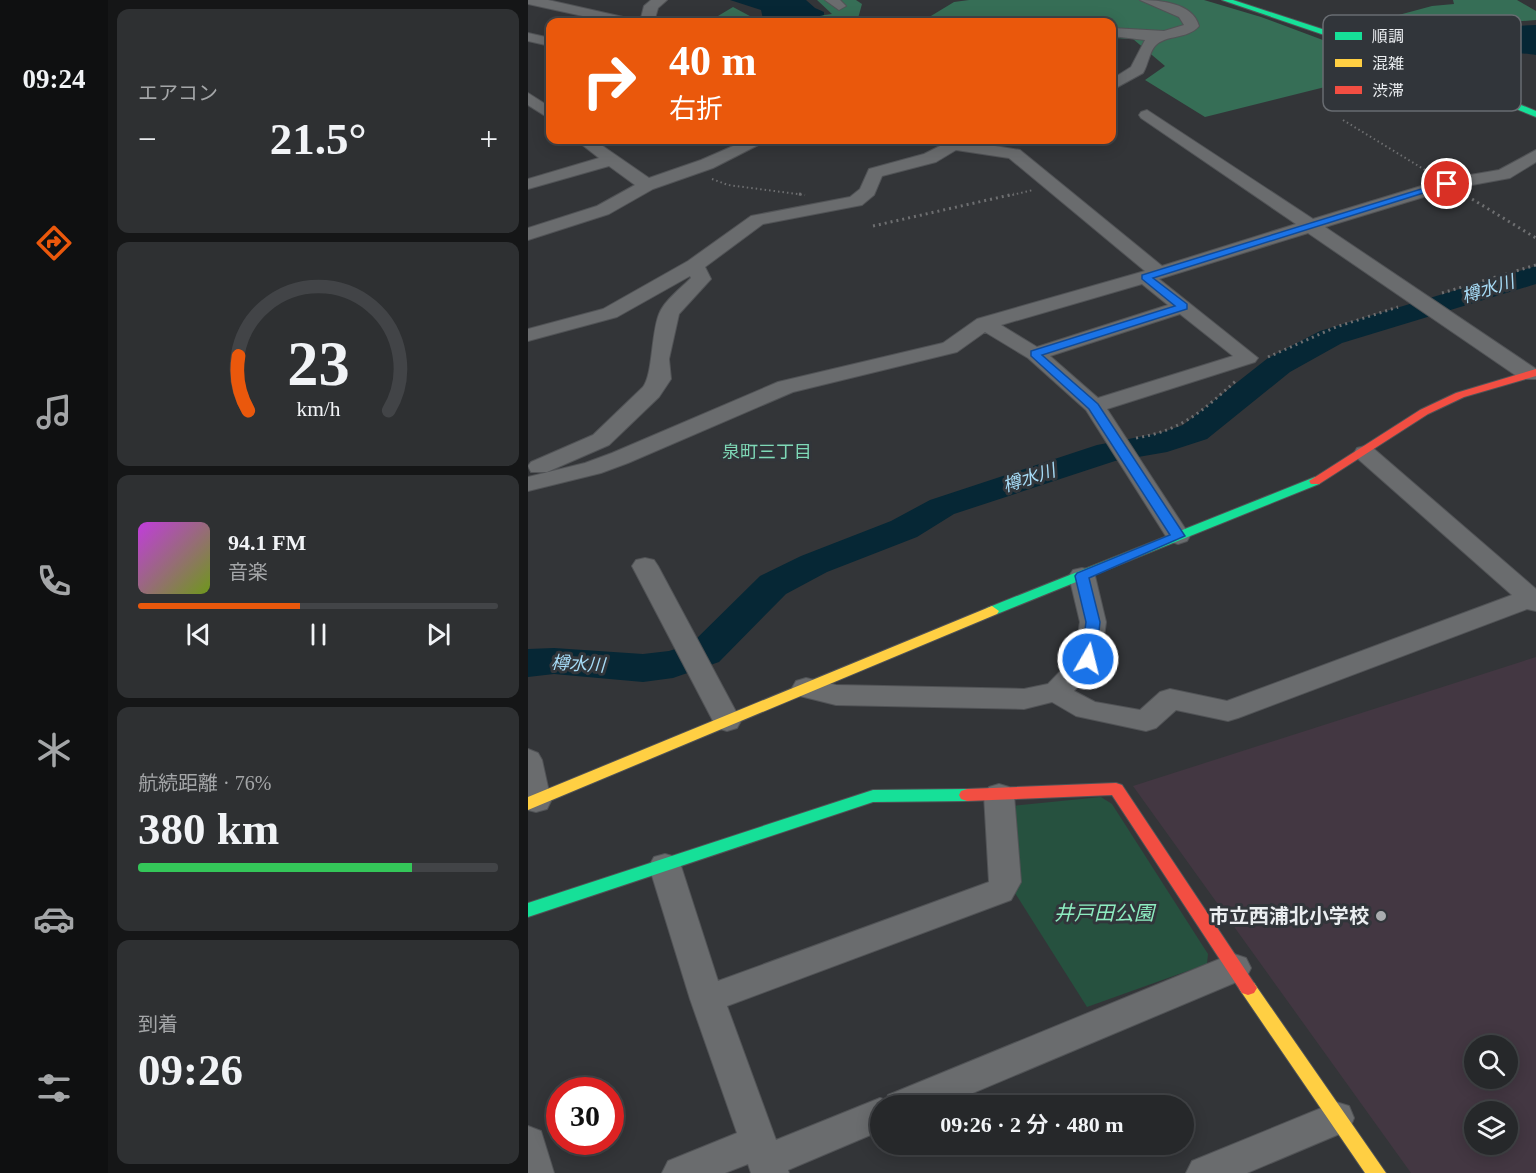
<!DOCTYPE html>
<html lang="ja">
<meta charset="utf-8">
<style>
:root{--surface:#26282a;--page:#2e3032;--text:#f1f3f6;--muted:#a4a6a8;--line:#424447;--accent:#ea580c}
body{margin:0;font-family:"Times New Roman","Noto Sans JP",serif;background:var(--page);color:var(--text);height:100vh;display:flex;flex-direction:column;font-size:22px;white-space:nowrap}
*{box-sizing:border-box;margin:0}
p{font-size:20px;color:var(--muted)}
.icon{flex:none;width:33px;height:33px;fill:none;stroke:currentColor;stroke-width:2;stroke-linecap:round;stroke-linejoin:round}
.map{position:relative;flex:1;overflow:hidden}
.side{display:flex;flex-direction:column;gap:9px;padding:9px;background:#151617;width:420px}
.side>*{flex:none}
.banner{position:absolute;left:18px;top:18px;width:570px;height:126px;border-radius:12px;box-shadow:0 3px 15px #0003,0 0 0 2px var(--line);background:#ea580c;color:#fff;overflow:hidden}
.buttons{position:absolute;left:936px;top:1035px;display:grid;gap:12px}
.buttons a{display:grid;place-items:center;width:54px;height:54px;border-radius:50%;background:var(--surface);box-shadow:0 3px 15px #0003,0 0 0 2px var(--line);font-size:30px}
.speed{position:absolute;left:18px;top:1077px;display:flex;gap:12px;font-size:30px;font-weight:700;text-align:center}
.speed>*{display:grid;place-content:center;width:78px;height:78px;border-radius:50%;background:var(--surface);box-shadow:0 3px 15px #0003,0 0 0 2px var(--line);line-height:1}
.speed .limit{border:9px solid #d22;background:#fff;color:#111}
.pin{position:absolute;display:grid;place-items:center;width:51px;height:51px;color:#fff;margin:-26px;border:3px solid #fff;border-radius:50%;box-shadow:0 2px 6px #0007}
.me{position:absolute;width:66px;margin:-33px;rotate:8deg;stroke-linejoin:round;filter:drop-shadow(0 0 4px #0008)}
.turn{display:flex;align-items:center;gap:21px;height:126px;padding:0 24px;font-size:27px}
.turn .icon{width:78px;height:78px;stroke-width:2.5}
.turn b{display:block;font-size:42px;line-height:51px}
.big{font-size:45px;font-weight:600;line-height:1.1}
.side .tile{flex:1;display:flex;flex-direction:column;justify-content:center;gap:9px;min-width:0;padding:0 21px;border-radius:12px;background:var(--page)}
.side .dial{align-items:center;gap:0}
.dial svg{height:156px;overflow:visible;fill:none;stroke:var(--line);stroke-width:7;stroke-linecap:round;text-anchor:middle}
.dial text{fill:var(--text);stroke:none}
.song{display:flex;align-items:center;gap:18px}
.cover{width:72px;height:72px;border-radius:9px;background:linear-gradient(135deg,hsl(290 70% 55%),hsl(80 70% 35%))}
.played{height:6px;border-radius:3px;background:linear-gradient(90deg,var(--accent) 45%,var(--line) 45%)}
.keys{display:flex;justify-content:space-around;direction:ltr}
.heat{display:flex;justify-content:space-between;align-items:center;font-size:33px;direction:ltr}
.charge{height:9px;border-radius:4px;background:linear-gradient(90deg,#34c759 76%,var(--line) 0)}
.trip{position:absolute;left:342px;top:1095px;width:324px;height:60px;border-radius:30px;background:var(--surface);box-shadow:0 3px 15px #0003,0 0 0 2px var(--line);font-weight:600;line-height:60px;text-align:center}
main{display:flex;flex:1;min-height:0}
.tabs{display:flex;flex-direction:column;width:108px;justify-content:space-around;align-items:center;background:#0f1011;color:var(--muted)}
.tabs .icon{width:42px;height:42px}
.tabs .active{color:var(--accent)}
.tabs b{font-size:27px;color:var(--text)}
.map>svg:first-child{display:block}
.education{fill:#433742;fill-rule:evenodd}
.green{fill:#26513f}
.forest{fill:#366e56}
.water{fill:#062735}
.lines{fill:none;stroke-linecap:round;stroke-linejoin:round}
.river{fill:#062735;fill-rule:evenodd}
.street-casing{stroke:#515356;stroke-width:2}
.fast-casing{stroke:#515356;stroke-width:2}
.slow-casing{stroke:#515356;stroke-width:2}
.jam-casing{stroke:#515356;stroke-width:2}
.path-far1{stroke:#6e6f71;stroke-width:2;stroke-dasharray:1.5 3;stroke-linecap:butt}
.path{stroke:#6e6f71;stroke-width:3;stroke-dasharray:2 4;stroke-linecap:butt}
.street{fill:#6a6c6e;fill-rule:evenodd}
.fast{fill:#16e098;fill-rule:evenodd}
.slow{fill:#ffcf43;fill-rule:evenodd}
.jam{fill:#f24e42;fill-rule:evenodd}
.route{fill:#1a73e8;stroke:#114b97;stroke-width:1.5}
.poi-dot{fill:#aaadb0;stroke:#31353a;stroke-width:2}
.labels{text-anchor:middle;stroke-width:6;stroke-linejoin:round;paint-order:stroke}
.water-label{font-size:18px;font-style:italic;fill:#a6dbf6;stroke:#31353a}
.neighbourhood-label{font-size:18px;fill:#7fd9b7;stroke:#31353a}
.near-park-label{font-size:20px;font-style:italic;fill:#8decc0;stroke:#31353a}
.near-poi-label{font-size:20px;font-weight:bold;fill:#eaedf0;stroke:#31353a;text-anchor:end}
.key{fill:#31353a;stroke:#686c71;stroke-width:1.5}
.key-label{font-size:16px;fill:#eaedf0}
</style>
<main>
<nav class="tabs">
<b>09:24</b>
<svg class="icon active" aria-label="directions" viewBox="0 0 24 24"><path d="M12 3l9 9-9 9-9-9zM9 14v-3h6M13 9l2 2-2 2"/></svg>
<svg class="icon" aria-label="music" viewBox="0 0 24 24"><path d="M9 18V5l10-2v13"/><circle cx="6" cy="18" r="3"/><circle cx="16" cy="16" r="3"/></svg>
<svg class="icon" aria-label="phone" viewBox="0 0 24 24"><path d="M5 4h4l2 5-3 2q2 4 5 5l2-3 5 2v4C11 20 4 13 5 4z"/></svg>
<svg class="icon" aria-label="climate" viewBox="0 0 24 24"><path d="M12 3v18M4 7l16 10M4 17L20 7"/></svg>
<svg class="icon" aria-label="car" viewBox="0 0 24 24"><path d="M5 17H2v-5l4-1 3-4h7l3 4 3 1v5h-3M9 17h6M6 11h13"/><circle cx="7" cy="17" r="2"/><circle cx="17" cy="17" r="2"/></svg>
<svg class="icon" aria-label="filters" viewBox="0 0 24 24"><path d="M4 7h16M4 17h16"/><circle cx="9" cy="7" r="2"/><circle cx="15" cy="17" r="2"/></svg>
</nav>
<section class="side">
<div class="tile"><p>エアコン</p>
<div class="heat"><a>−</a><b class="big">21.5°</b><a>+</a></div>
</div>
<div class="tile dial"><svg viewBox="0 0 100 80">
<path d="M14 69A42 42 0 1 1 86 69"/>
<path d="M14 69A42 42 0 0 1 9 41" stroke="#ea580c"/>
<text x="50" y="56" font-size="32" font-weight="700">23</text>
<text x="50" y="72" font-size="11">km/h</text>
</svg></div>
<div class="tile">
<div class="song"><i class="cover"></i><div><b>94.1 FM</b><p>音楽</p></div></div>
<div class="played"></div>
<div class="keys"><svg class="icon" aria-label="previous" viewBox="0 0 24 24"><path d="M18 5L8 12l10 7zM5 5v14"/></svg><svg class="icon" aria-label="pause" viewBox="0 0 24 24"><path d="M8 5v14M16 5v14"/></svg><svg class="icon" aria-label="next" viewBox="0 0 24 24"><path d="M6 5l10 7-10 7zM19 5v14"/></svg></div>
</div>
<div class="tile"><p>航続距離 · 76%</p><b class="big">380 km</b><div class="charge"></div></div>
<div class="tile"><p>到着</p><b class="big">09:26</b></div>
</section>
<div class="map">
<svg width="1008" height="1173" viewBox="0 0 1008 1173">
<rect width="100%" height="100%" fill="#333538"/>
<!-- education -->
<path class="education" d="M 1008,657 L 1008,1173 L 883,1173 L 605,786 ZM 946,1046 L 980,1046 L 980,1078 L 946,1078 ZM 946,1112 L 980,1112 L 980,1144 L 946,1144 Z"/>
<!-- green -->
<path class="green" d="M 573,797 L 584,804 L 680,954 L 679,964 L 559,1007 L 487,893 L 484,806 Z"/>
<!-- forest -->
<path class="forest" d="M 289,0 L 328,0 L 334,4 L 329,22 L 245,22 L 304,14 Z
M 441,0 L 676,0 L 733,17 L 950,98 L 899,108 L 891,95 L 859,82 L 817,82 L 677,117 L 617,80 L 637,66 L 605,39 L 584,38 L 584,22 L 393,22 L 426,2 Z
M 925,0 L 989,0 L 1008,11 L 1008,20 L 873,30 L 924,50 L 964,54 L 962,69 L 917,70 L 815,30 L 904,6 L 926,4 Z
M 205,7 L 233,22 L 234,22 L 180,22 Z"/>
<!-- water -->
<path class="water" d="M 202,0 L 278,0 L 287,8 L 296,12 L 296,15 C 286,18 280,16 271,16 C 258,17 249,21 235,19 L 233,10 Z
M 1008,25 L 1008,55 C 984,51 902,50 890,31 Z"/>
<g class="lines">
<!-- river -->
<path class="river" d="M 1008,266 L 1008,284 L 814,343 L 762,372 L 679,439 L 639,452 L 587,461 L 426,514 L 389,537 L 299,572 L 258,594 L 191,662 L 145,678 L 115,682 L 26,674 L 0,677 L 0,649 L 26,648 L 115,654 L 141,651 L 163,644 L 232,576 L 273,556 L 363,521 L 402,500 L 569,445 L 632,433 L 655,425 L 740,358 L 792,331 Z"/>
<defs>
<path id="street" d="M 0,0 L 20,0 L 104,19 L 106,22 L 82,22 L 0,4 Z
M 123,0 L 139,0 L 130,8 L 126,22 L 112,22 L 116,6 Z
M 297,0 L 312,0 L 318,6 L 311,10 Z
M 612,0 C 632,0 665,3 671,26 C 659,40 638,34 627,46 C 621,53 620,65 615,73 L 584,90 L 584,79 L 603,67 L 617,40 L 584,36 L 584,28 L 636,31 L 656,25 L 651,17 Z
M 0,33 L 22,38 L 22,46 L 0,41 Z
M 0,93 L 22,107 L 22,119 L 0,105 Z
M 619,110 L 785,219 L 913,180 L 971,170 L 1008,150 L 1008,162 L 982,178 L 922,189 L 797,227 L 1008,369 L 1008,379 L 993,379 L 780,233 L 631,279 L 730,358 L 727,362 L 579,409 L 662,536 L 659,541 L 650,544 L 641,541 L 558,410 L 500,358 L 457,332 L 429,352 L 265,392 L 100,463 L 73,473 L 0,491 L 0,477 L 57,463 L 84,453 L 250,382 L 415,343 L 449,319 L 617,271 L 481,158 L 428,150 L 408,162 L 354,176 L 346,195 L 334,205 L 235,224 L 177,267 L 183,279 L 151,314 L 141,359 L 143,379 L 131,397 L 81,445 L 19,472 L 3,472 L 0,466 L 3,462 L 65,435 L 115,387 C 125,374 123,334 131,314 C 136,301 153,288 163,278 L 162,276 L 89,317 L 0,341 L 0,329 L 75,309 L 160,261 L 223,216 L 322,197 L 332,189 L 341,169 L 396,154 L 424,140 L 443,140 L 442,142 L 492,150 L 634,266 L 768,224 L 613,118 L 611,115 L 613,112 ZM 614,284 L 640,305 L 509,347 L 473,325 ZM 652,314 L 705,356 L 570,398 L 522,356 Z
M 48,140 L 66,140 L 121,178 L 173,160 L 219,140 L 240,140 L 185,168 L 125,189 L 81,214 L 0,240 L 0,228 L 69,206 L 107,185 L 81,166 L 0,189 L 0,179 L 71,158 Z
M 837,446 L 845,448 L 1008,589 L 1008,611 L 999,609 L 710,718 L 700,721 L 648,710 L 628,728 L 618,731 L 548,716 L 524,702 L 496,709 L 308,705 L 268,695 L 264,688 L 268,681 L 278,678 L 308,685 L 496,689 L 520,684 L 547,656 L 552,622 L 541,576 L 545,570 L 554,568 L 563,570 L 567,576 L 578,622 L 573,659 L 546,691 L 567,702 L 612,710 L 632,692 L 642,689 L 699,701 L 984,595 L 829,458 L 826,453 L 829,448 Z
M 117,558 L 126,560 L 130,566 L 213,721 L 209,728 L 199,731 L 189,728 L 185,721 L 104,566 L 108,560 Z
M 0,749 L 10,753 L 14,760 L 23,801 L 19,809 L 8,812 L 0,810 Z
M 471,784 L 481,787 L 486,795 L 493,882 L 483,900 L 199,1006 L 248,1140 L 352,1098 L 358,1100 L 360,1095 L 694,958 L 706,954 L 718,958 L 723,968 L 718,978 L 414,1106 L 352,1106 L 352,1131 L 260,1170 L 261,1173 L 223,1173 L 220,1164 L 197,1173 L 134,1173 L 140,1161 L 209,1133 L 162,999 L 121,866 L 126,857 L 137,854 L 148,857 L 153,866 L 190,981 L 461,882 L 456,795 L 461,787 Z
M 808,1102 L 821,1106 L 826,1118 L 821,1130 L 719,1173 L 658,1173 L 664,1161 Z
M 0,1126 L 13,1131 L 26,1173 L 0,1173 Z"/>
<path id="fast" d="M 694,0 L 705,0 L 858,50 L 1008,111 L 1008,117 L 852,54 Z
M 787,477 L 791,478 L 793,481 L 791,484 L 469,614 L 459,614 L 457,611 L 459,608 Z
M 439,789 L 445,791 L 447,795 L 445,799 L 439,801 L 345,802 L 0,917 L 0,903 L 345,790 Z"/>
<path id="slow" d="M 464,606 L 471,611 L 469,614 L 0,810 L 0,797 Z
M 720,981 L 726,983 L 858,1173 L 837,1173 L 714,993 L 711,988 L 714,983 Z"/>
<path id="jam" d="M 1008,369 L 1008,376 L 936,397 L 900,414 L 791,484 L 783,484 L 781,481 L 892,410 L 928,393 Z
M 588,783 L 594,785 L 726,983 L 729,988 L 726,993 L 720,995 L 714,993 L 584,795 L 439,801 L 433,799 L 431,795 L 433,791 L 439,789 Z"/>
</defs>
<!-- street casing -->
<use href="#street" class="street-casing"/>
<!-- fast casing -->
<use href="#fast" class="fast-casing"/>
<!-- slow casing -->
<use href="#slow" class="slow-casing"/>
<!-- jam casing -->
<use href="#jam" class="jam-casing"/>
<!-- path-far1 -->
<path class="path-far1" d="M 815,120 L 902,173
M 184,179 L 200,185 L 277,195
M 480,196 L 505,190"/>
<!-- path -->
<path class="path" d="M 271,194 L 277,195
M 939,196 L 1008,238
M 345,226 L 486,194
M 914,293 L 1008,265
M 740,357 L 808,327 L 870,307
M 608,438 C 656,430 675,410 710,379"/>
<!-- street -->
<use href="#street" class="street"/>
<!-- fast -->
<use href="#fast" class="fast"/>
<!-- slow -->
<use href="#slow" class="slow"/>
<!-- jam -->
<use href="#jam" class="jam"/>
</g>
<!-- route -->
<path class="route" d="M 916,182 L 924,184 L 625,278 L 659,304 L 659,309 L 514,355 L 570,404 L 657,536 L 561,578 L 572,622 L 568,659 L 560,664 L 555,662 L 553,659 L 558,622 L 547,576 L 549,573 L 642,535 L 561,409 L 503,356 L 503,351 L 647,306 L 614,279 L 614,275 Z"/>
<!-- markers -->
<circle class="poi-dot" cx="853" cy="916" r="6"/>
<g class="labels">
<!-- water labels -->
<g class="water-label">
<text transform="translate(960 289) rotate(-17)" y="6">樽水川</text>
<text transform="translate(501 478) rotate(-18)" y="6">樽水川</text>
<text transform="translate(50 664) rotate(3)" y="6">樽水川</text>
</g>
<!-- neighbourhood labels -->
<g class="neighbourhood-label">
<text x="239" y="458">泉町三丁目</text>
</g>
<!-- near-park labels -->
<g class="near-park-label">
<text x="576" y="920">井戸田公園</text>
</g>
<!-- near-poi labels -->
<g class="near-poi-label">
<text x="841" y="923">市立西浦北小学校</text>
</g>
</g>
<!-- legend -->
<rect x="795" y="15" width="198" height="96" rx="9" class="key"/>
<rect x="807" y="32" width="27" height="8" fill="#16e098"/>
<rect x="807" y="59" width="27" height="8" fill="#ffcf43"/>
<rect x="807" y="86" width="27" height="8" fill="#f24e42"/>
<g class="key-label">
<text x="844" y="42">順調</text>
<text x="844" y="69">混雑</text>
<text x="844" y="96">渋滞</text>
</g>
</svg>
<div class="buttons">
<a><svg class="icon" aria-label="search" viewBox="0 0 24 24"><circle cx="10" cy="10" r="6"/><path d="M15 15l6 6"/></svg></a>
<a><svg class="icon" aria-label="layers" viewBox="0 0 24 24"><path d="M12 4l9 5-9 5-9-5zM3 14l9 5 9-5"/></svg></a>
</div>
<div class="speed"><div class="limit">30</div></div>
<div class="pin" style="left:919px;top:184px;background:#d93025"><svg class="icon" aria-label="arrive" viewBox="0 0 24 24"><path d="M6 21V4h12l-3 4 3 4H6"/></svg></div>
<svg class="me" style="left:560px;top:659px" viewBox="-20 -20 40 40"><circle r="17" fill="#1a73e8" stroke="#fff" stroke-width="3"/><path d="M0-11L8 9 0 5-8 9z" fill="#fff"/></svg>
<div class="trip">09:26 · 2 分 · 480 m</div>
<div class="banner">
<div class="turn"><svg class="icon" aria-label="right" viewBox="0 0 24 24"><path d="M7 20v-9h11M14 6l5 5-5 5"/></svg><div><b>40 m</b>右折</div></div>
</div>
</div>
</main>
